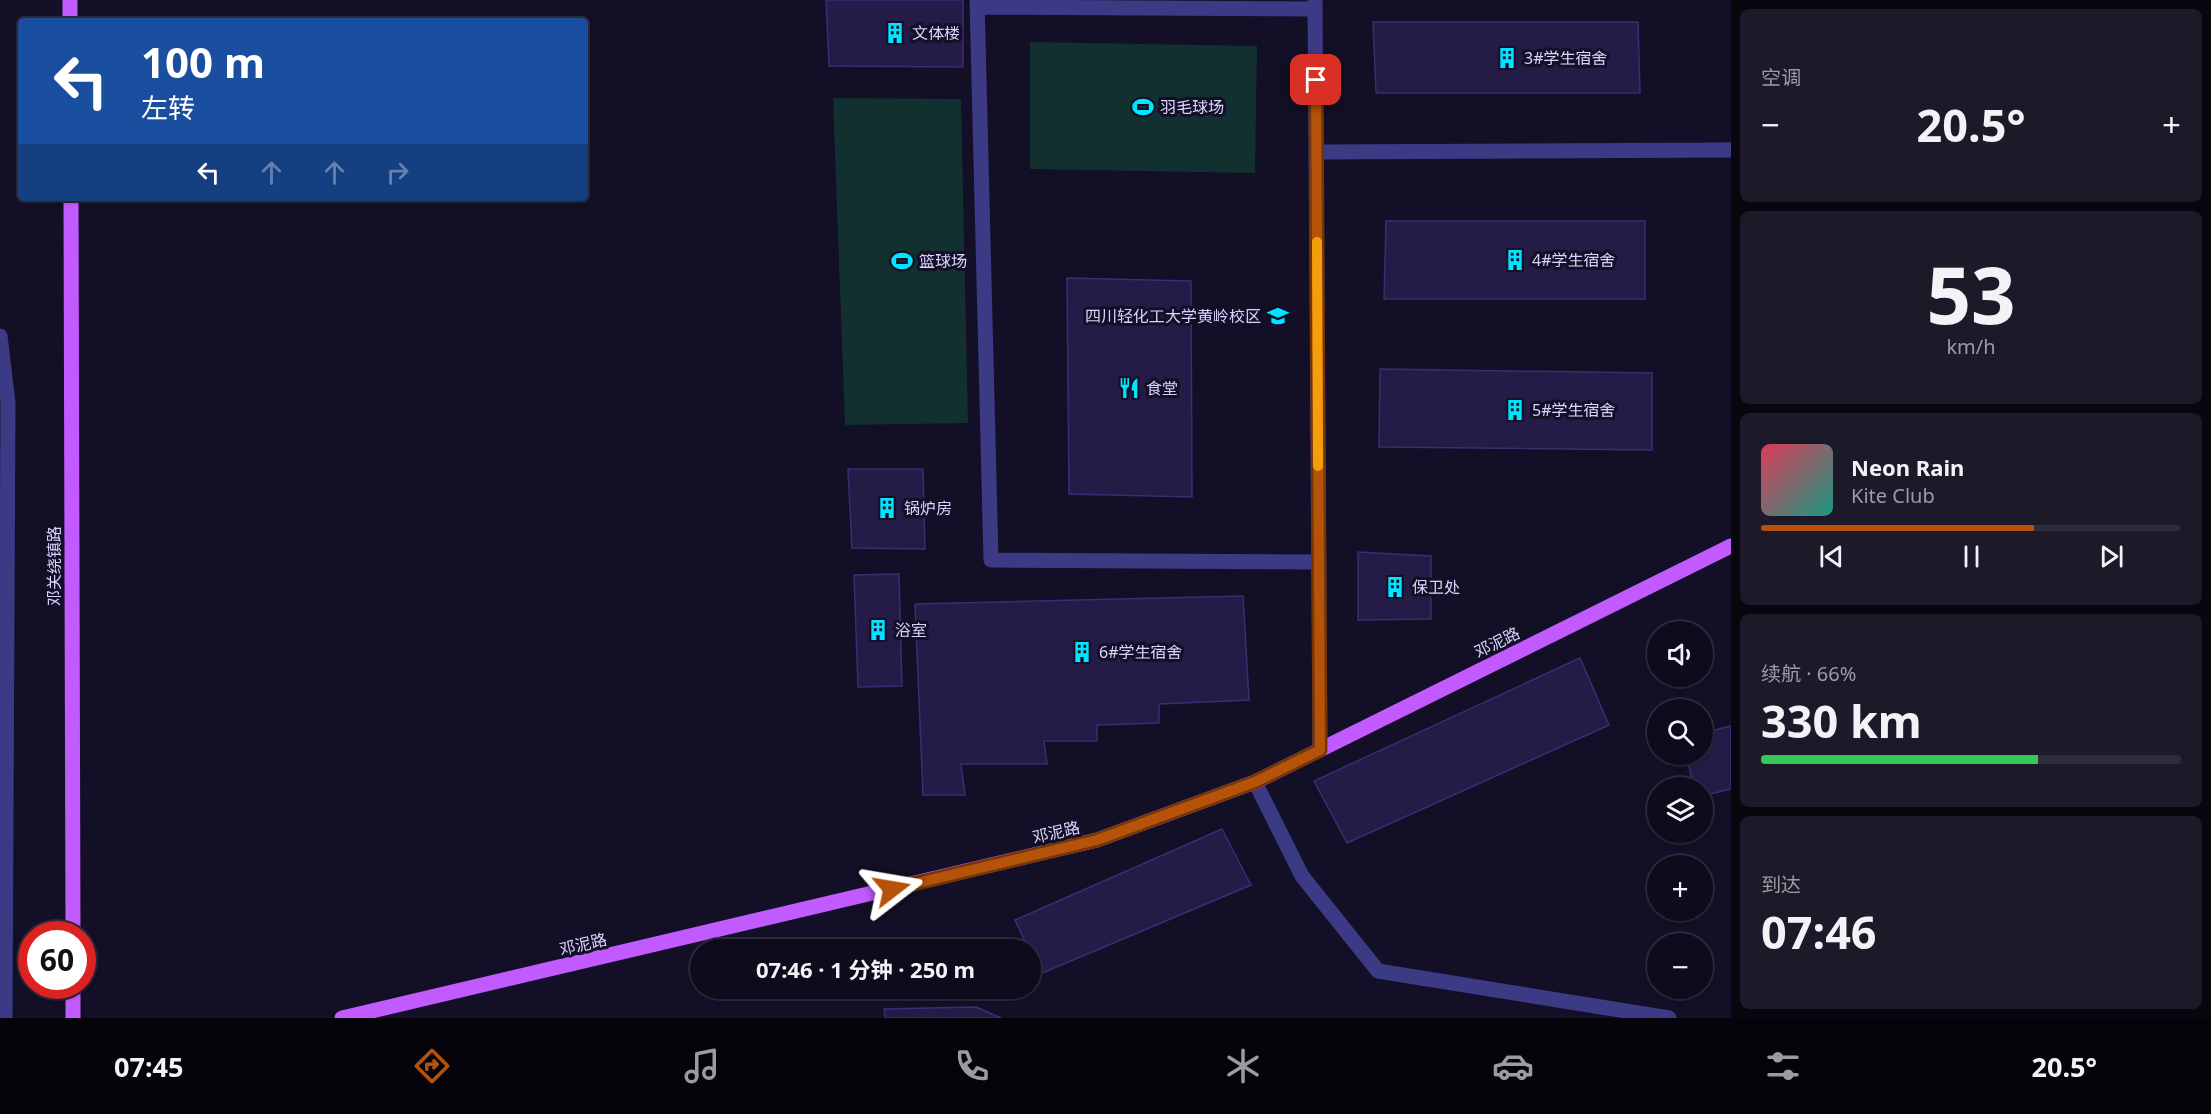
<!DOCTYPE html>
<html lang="zh">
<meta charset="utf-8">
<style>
:root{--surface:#0e0b1c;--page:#1c1929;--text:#f1f3f6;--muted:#9b9ba3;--line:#2e2b3b;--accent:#b45309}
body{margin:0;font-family:"Noto Sans","Noto Sans SC",sans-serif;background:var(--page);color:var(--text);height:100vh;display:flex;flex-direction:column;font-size:22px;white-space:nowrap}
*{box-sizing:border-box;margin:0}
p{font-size:20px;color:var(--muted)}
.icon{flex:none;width:33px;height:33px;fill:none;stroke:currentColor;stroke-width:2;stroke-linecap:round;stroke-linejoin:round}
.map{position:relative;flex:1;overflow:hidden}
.drawer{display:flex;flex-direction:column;gap:9px;padding:9px;background:#08060f;width:480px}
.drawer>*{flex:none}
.guide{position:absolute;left:18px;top:18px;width:570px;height:183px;border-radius:6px;box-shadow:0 2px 4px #0004,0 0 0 2px var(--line);background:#1a4fa0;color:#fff;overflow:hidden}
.buttons{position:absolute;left:1647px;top:621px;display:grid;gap:12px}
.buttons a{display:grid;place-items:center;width:66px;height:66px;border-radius:50%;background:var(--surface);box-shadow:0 2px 4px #0004,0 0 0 2px var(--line);font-size:30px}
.speed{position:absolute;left:18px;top:921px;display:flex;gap:12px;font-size:30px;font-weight:700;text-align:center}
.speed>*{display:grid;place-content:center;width:78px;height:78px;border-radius:50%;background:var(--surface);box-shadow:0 2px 4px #0004,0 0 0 2px var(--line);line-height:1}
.speed .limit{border:9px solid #d22;background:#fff;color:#111}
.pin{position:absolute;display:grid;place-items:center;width:51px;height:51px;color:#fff;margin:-26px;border-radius:12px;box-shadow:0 3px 9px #0006}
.me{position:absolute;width:66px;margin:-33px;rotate:76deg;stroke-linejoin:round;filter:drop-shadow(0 0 4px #0008)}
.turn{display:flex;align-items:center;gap:21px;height:126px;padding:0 24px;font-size:27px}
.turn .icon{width:78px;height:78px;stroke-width:2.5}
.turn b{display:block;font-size:42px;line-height:51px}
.lanes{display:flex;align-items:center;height:57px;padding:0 24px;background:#0003;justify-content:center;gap:30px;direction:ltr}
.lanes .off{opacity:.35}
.big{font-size:45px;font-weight:700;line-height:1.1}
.drawer .widget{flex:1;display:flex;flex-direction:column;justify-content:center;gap:9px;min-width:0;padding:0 21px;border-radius:9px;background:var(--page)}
.drawer .dial{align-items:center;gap:0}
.dial b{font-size:78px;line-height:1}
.song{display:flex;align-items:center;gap:18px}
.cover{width:72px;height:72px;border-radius:9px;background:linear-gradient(135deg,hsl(350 70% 55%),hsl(170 70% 35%))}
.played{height:6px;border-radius:3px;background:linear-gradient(90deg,var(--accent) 65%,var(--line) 65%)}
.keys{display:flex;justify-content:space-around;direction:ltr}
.heat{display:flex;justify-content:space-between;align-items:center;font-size:33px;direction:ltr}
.charge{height:9px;border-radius:4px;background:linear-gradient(90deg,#34c759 66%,var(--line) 0)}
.trip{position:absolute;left:690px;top:939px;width:351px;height:60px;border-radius:30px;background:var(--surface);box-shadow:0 2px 4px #0004,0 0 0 2px var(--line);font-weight:700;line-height:60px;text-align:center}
.tabs{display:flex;height:96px;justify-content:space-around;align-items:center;background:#06040b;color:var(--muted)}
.tabs .icon{width:42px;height:42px}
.tabs .current{color:var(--accent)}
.tabs b{font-size:27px;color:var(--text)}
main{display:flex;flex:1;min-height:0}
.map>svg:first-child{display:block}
.green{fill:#12302f}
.building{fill:#241b47;stroke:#3b2d73;stroke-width:1.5}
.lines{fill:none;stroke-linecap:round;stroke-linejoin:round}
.service{stroke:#3d3a85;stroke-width:15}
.primary{stroke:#c25bff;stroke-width:15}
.route-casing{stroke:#753606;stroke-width:15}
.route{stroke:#b45309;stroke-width:10}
.slow{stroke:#f59e0b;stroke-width:10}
.labels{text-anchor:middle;stroke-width:6;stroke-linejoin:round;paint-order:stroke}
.poi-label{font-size:16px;fill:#d9d4ff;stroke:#130f26;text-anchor:start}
.street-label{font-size:16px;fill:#d9d4ff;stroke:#130f26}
</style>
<main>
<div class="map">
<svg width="1731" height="1018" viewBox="0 0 1731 1018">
<rect width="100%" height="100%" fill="#130f26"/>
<!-- green -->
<path class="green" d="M 1030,42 L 1257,46 L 1255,173 L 1030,169 Z
M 833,98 L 961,99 L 968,423 L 845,425 Z"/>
<!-- building -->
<path class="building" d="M 826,0 L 963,0 L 963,67 L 829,66 Z
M 1373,22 L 1638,22 L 1640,93 L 1376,93 Z
M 1386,221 L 1645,221 L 1645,299 L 1384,299 Z
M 1067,278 L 1191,281 L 1192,497 L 1069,494 Z
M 1380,369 L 1652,373 L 1652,450 L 1379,447 Z
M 848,469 L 923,469 L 925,549 L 852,548 Z
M 1358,552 L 1431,556 L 1431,619 L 1358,620 Z
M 899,574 L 902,686 L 858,687 L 854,575 Z
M 1243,596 L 1249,700 L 1159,704 L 1159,723 L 1097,725 L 1097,741 L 1044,741 L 1047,764 L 961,764 L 965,795 L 923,795 L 915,604 Z
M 1580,658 L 1609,725 L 1347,843 L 1314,781 Z
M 1731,726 L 1731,789 L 1702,796 L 1702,788 L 1694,788 L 1686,754 L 1702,754 L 1702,733 Z
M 1222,829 L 1251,885 L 1040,974 L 1015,920 Z
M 976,1007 L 1001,1018 L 885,1018 L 884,1009 Z"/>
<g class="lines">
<!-- service -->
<path class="service" d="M 977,0 L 991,560 L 1318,562
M 1315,0 L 1320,750
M 977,7 L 1315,9
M 1316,152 L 1731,150
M 0,336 L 8,403 L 5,1018
M 1255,782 L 1302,876 L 1378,971 L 1669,1018"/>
<!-- primary -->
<path class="primary" d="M 70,0 L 70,21
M 71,198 L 73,934
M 73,986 L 73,1018
M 342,1018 L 1097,840 L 1255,782 L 1731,546"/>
</g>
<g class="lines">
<defs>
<path id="route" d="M 892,889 L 1097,840 L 1255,782 L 1320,750 L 1316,80"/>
</defs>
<!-- route casing -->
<use href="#route" class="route-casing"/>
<!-- route -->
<use href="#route" class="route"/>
<!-- slow -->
<path class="slow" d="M 1317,242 L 1318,466"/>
</g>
<!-- icons -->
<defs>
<symbol id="building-bare" viewBox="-9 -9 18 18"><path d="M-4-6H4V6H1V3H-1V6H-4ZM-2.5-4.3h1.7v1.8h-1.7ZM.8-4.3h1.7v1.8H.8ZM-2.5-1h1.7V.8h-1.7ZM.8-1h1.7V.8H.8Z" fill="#00e5ff" stroke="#130f26" stroke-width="2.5" paint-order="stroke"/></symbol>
<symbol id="stadium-bare" viewBox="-9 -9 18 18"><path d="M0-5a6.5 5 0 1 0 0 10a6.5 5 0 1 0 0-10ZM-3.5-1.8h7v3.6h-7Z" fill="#00e5ff" stroke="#130f26" stroke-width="2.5" paint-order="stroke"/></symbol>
<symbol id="university-bare" viewBox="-9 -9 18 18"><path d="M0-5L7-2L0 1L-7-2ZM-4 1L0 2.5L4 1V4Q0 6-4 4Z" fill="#00e5ff" stroke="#130f26" stroke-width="2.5" paint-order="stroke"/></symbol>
<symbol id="restaurant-bare" viewBox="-9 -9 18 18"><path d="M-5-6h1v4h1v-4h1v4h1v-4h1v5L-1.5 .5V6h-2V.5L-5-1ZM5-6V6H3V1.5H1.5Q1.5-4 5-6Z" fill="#00e5ff" stroke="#130f26" stroke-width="2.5" paint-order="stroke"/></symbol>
</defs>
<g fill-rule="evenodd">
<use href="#building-bare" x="880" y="18" width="30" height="30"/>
<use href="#building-bare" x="1492" y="43" width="30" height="30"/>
<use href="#stadium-bare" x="1128" y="92" width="30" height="30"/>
<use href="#building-bare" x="1500" y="245" width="30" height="30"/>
<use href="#stadium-bare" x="887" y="246" width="30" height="30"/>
<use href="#university-bare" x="1263" y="301" width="30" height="30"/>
<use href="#restaurant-bare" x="1114" y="373" width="30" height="30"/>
<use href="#building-bare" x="1500" y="395" width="30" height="30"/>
<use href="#building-bare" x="872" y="493" width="30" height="30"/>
<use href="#building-bare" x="1380" y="572" width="30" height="30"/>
<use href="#building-bare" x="863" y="615" width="30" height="30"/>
<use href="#building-bare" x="1067" y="637" width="30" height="30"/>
</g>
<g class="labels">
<!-- poi labels -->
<g class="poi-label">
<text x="912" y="39">文体楼</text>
<text x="1524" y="64">3#学生宿舍</text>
<text x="1160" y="113">羽毛球场</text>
<text x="1532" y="266">4#学生宿舍</text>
<text x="919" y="267">篮球场</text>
<text x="1261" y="322" text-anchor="end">四川轻化工大学黄岭校区</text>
<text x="1146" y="394">食堂</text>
<text x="1532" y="416">5#学生宿舍</text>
<text x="904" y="514">锅炉房</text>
<text x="1412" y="593">保卫处</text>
<text x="895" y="636">浴室</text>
<text x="1099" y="658">6#学生宿舍</text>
</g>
<!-- street labels -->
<g class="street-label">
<text transform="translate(54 566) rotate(-90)" y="6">邓关绕镇路</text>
<text transform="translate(1497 642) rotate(-26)" y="6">邓泥路</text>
<text transform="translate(1056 832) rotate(-13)" y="6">邓泥路</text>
<text transform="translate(583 944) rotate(-13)" y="6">邓泥路</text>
</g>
</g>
</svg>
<div class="buttons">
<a><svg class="icon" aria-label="sound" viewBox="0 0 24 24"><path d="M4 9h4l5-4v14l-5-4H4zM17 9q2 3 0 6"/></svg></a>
<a><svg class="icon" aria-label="search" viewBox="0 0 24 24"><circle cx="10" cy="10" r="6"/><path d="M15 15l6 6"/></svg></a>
<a><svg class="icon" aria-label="layers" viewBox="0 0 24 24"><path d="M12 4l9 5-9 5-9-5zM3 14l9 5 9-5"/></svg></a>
<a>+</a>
<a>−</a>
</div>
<div class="speed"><div class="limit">60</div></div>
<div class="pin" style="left:1316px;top:80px;background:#d93025"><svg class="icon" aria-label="arrive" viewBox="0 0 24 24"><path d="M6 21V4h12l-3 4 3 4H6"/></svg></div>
<svg class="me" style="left:892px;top:889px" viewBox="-20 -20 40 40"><path d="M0-17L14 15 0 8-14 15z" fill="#b45309" stroke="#fff" stroke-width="4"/></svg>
<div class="trip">07:46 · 1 分钟 · 250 m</div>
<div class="guide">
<div class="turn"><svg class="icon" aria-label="left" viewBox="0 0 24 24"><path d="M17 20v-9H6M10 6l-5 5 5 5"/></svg><div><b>100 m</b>左转</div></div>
<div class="lanes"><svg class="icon" aria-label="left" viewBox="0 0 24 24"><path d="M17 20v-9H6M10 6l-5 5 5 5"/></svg><svg class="icon off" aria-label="ahead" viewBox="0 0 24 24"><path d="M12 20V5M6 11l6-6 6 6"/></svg><svg class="icon off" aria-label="ahead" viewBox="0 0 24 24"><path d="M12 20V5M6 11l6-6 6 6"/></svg><svg class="icon off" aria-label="right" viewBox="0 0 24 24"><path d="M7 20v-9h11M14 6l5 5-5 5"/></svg></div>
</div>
</div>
<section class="drawer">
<div class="widget"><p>空调</p>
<div class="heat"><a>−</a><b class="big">20.5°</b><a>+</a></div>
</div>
<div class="widget dial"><b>53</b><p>km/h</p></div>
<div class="widget">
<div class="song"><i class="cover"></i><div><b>Neon Rain</b><p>Kite Club</p></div></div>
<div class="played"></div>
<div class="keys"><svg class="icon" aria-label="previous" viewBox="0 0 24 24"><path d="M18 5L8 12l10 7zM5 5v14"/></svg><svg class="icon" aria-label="pause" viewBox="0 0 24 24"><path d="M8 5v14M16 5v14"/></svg><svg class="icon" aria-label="next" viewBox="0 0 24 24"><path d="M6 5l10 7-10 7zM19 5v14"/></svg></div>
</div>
<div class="widget"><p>续航 · 66%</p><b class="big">330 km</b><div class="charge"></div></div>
<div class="widget"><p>到达</p><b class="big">07:46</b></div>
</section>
</main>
<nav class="tabs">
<b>07:45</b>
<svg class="icon current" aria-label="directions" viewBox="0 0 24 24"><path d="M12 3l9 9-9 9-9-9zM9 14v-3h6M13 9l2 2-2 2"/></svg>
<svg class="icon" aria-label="music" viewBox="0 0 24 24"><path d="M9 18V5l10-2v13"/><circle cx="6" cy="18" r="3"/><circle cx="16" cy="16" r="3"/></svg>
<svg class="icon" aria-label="phone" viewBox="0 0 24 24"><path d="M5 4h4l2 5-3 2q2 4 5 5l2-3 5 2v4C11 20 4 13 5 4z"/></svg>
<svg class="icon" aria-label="climate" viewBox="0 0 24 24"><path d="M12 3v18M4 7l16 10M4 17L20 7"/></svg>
<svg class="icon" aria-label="car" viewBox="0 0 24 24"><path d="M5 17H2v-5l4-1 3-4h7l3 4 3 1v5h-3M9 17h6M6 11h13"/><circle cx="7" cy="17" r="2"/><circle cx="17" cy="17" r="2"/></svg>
<svg class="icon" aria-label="filters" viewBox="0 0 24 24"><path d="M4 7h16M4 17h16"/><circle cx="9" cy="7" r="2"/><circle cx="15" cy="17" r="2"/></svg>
<b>20.5°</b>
</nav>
